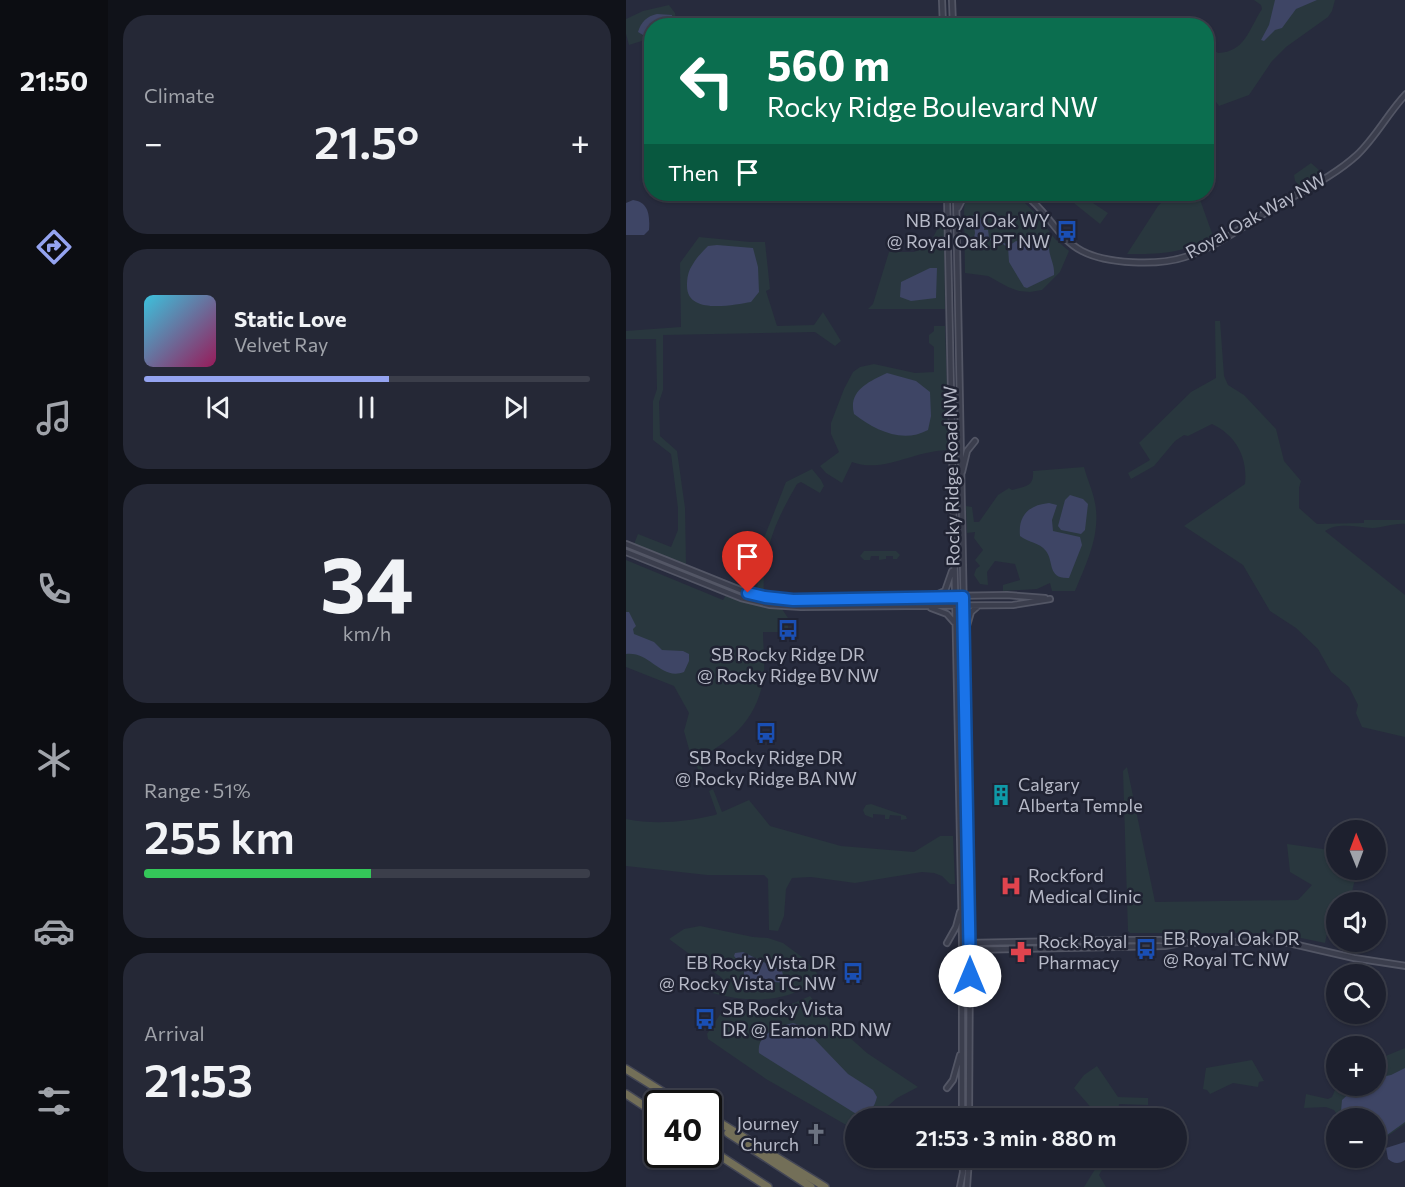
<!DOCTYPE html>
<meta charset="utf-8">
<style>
:root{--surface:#1d202e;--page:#252836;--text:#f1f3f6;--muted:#a0a3aa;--line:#3b3e4a;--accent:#94a3f0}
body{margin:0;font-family:Commissioner,sans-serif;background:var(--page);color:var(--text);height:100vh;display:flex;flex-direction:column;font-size:22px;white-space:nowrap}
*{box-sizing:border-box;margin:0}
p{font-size:20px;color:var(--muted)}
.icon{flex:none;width:33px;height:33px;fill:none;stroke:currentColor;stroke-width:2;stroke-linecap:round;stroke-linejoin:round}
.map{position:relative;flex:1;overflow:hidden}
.side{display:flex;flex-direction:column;gap:15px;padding:15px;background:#101219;width:518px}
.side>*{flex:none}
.top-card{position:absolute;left:18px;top:18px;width:570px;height:183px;border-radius:24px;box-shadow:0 2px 4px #0004,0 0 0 2px var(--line);background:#0b6e4f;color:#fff;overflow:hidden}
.needle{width:39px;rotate:359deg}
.buttons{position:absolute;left:700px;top:820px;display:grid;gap:12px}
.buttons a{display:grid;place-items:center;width:60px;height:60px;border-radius:50%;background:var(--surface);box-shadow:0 2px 4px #0004,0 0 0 2px var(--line);font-size:30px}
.speed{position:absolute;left:18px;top:1090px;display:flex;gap:12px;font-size:30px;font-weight:700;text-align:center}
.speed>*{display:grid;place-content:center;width:78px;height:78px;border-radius:50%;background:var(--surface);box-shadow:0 2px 4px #0004,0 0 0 2px var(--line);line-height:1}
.speed .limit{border:3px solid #111;border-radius:9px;background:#fff;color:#111}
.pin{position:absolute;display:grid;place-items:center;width:51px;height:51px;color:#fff;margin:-62px -26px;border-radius:50% 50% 50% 0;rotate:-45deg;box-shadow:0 0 6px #0007}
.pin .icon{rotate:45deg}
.me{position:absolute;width:66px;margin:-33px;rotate:0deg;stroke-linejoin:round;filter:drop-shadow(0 0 4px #0008)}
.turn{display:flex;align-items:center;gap:21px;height:126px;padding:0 24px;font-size:27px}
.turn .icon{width:78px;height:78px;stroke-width:2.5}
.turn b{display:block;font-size:42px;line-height:51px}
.then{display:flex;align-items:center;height:57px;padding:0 24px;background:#0003;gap:12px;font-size:22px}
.big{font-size:45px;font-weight:600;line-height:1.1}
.side .card{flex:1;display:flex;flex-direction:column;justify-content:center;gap:9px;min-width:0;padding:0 21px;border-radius:24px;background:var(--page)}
.side .dial{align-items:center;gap:0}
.dial b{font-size:78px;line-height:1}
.song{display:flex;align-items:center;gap:18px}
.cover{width:72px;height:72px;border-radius:9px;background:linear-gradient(135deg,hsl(190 70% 55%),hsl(330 70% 35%))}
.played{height:6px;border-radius:3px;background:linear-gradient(90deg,var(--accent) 55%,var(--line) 55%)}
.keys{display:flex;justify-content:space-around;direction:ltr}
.heat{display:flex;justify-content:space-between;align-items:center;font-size:33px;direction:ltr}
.charge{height:9px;border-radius:4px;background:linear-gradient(90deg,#34c759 51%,var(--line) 0)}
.trip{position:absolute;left:219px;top:1108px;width:342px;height:60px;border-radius:30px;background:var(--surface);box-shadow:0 2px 4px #0004,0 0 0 2px var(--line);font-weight:600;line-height:60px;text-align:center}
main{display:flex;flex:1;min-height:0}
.tab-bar{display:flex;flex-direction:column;width:108px;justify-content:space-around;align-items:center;background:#0c0d12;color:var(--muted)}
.tab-bar .icon{width:42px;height:42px}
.tab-bar .selected{color:var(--accent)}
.tab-bar b{font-size:27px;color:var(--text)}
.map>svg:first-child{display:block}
.green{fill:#29373e}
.water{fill:#3e4565}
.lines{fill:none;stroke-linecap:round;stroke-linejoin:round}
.minor-casing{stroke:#535665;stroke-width:8}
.highway-casing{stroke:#434655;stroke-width:10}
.minor{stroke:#3b3e4d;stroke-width:4.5}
.highway{stroke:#736f58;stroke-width:7}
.route-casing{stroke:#114b97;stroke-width:15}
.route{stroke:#1a73e8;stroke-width:10}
.labels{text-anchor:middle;stroke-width:5;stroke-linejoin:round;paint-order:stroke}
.street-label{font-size:18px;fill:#b7bac8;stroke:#202333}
.poi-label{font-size:18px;fill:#b7bac8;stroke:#202333;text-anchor:start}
</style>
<main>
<nav class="tab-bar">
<b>21:50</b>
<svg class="icon selected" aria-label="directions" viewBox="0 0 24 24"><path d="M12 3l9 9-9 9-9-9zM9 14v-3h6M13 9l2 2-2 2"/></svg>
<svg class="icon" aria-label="music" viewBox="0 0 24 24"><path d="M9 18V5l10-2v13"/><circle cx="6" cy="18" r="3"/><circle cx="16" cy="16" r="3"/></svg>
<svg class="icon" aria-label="phone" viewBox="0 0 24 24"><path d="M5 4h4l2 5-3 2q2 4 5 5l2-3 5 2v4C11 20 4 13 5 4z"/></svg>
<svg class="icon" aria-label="climate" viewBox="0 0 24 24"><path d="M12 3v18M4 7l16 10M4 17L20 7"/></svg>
<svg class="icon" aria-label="car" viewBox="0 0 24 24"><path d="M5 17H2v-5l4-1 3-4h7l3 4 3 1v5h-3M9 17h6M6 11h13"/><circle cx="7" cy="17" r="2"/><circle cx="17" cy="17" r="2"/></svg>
<svg class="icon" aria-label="filters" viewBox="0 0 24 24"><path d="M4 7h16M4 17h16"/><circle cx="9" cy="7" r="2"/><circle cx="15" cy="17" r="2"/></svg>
</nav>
<section class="side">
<div class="card"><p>Climate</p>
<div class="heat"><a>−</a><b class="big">21.5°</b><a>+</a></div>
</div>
<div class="card">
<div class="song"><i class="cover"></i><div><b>Static Love</b><p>Velvet Ray</p></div></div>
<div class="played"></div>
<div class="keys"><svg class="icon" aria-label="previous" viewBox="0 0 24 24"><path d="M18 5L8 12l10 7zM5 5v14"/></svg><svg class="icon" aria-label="pause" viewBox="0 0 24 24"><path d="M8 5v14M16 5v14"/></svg><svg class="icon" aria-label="next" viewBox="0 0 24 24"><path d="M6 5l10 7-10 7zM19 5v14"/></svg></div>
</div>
<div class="card dial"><b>34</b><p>km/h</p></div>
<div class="card"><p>Range · 51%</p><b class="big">255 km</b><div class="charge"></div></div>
<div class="card"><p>Arrival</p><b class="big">21:53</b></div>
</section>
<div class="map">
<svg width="780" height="1187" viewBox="0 0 780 1187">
<rect width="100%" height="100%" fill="#272b3d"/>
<!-- green -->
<path class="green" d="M 628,0 L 709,0 L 706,11 L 702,17 L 660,47 L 646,61 L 623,95 L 593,106 L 581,90 L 580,57 L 587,53 L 588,50 L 592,53 C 619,52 623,29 636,9 L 635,5 Z
M 43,5 L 49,13 L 51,25 L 26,26 L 25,38 L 3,45 L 0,34 L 0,19 L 17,11 Z
M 685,163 L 693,170 L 693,174 L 674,186 L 669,181 L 668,175 Z
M 343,194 L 375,194 L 399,203 L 411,215 L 429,239 L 443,251 L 434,272 L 416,290 L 404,292 L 393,291 L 382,287 L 362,276 L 339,273 L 338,209 L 339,200 Z
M 442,194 L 463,194 L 464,201 L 482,213 L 474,224 L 449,204 Z
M 544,194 L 572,194 L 587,236 C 557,254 535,254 501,254 L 532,206 Z
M 315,222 L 318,223 L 319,309 L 242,309 L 247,304 L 263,252 L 288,252 L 303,245 Z
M 73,237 L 124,242 L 139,242 L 144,289 L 140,291 L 151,326 L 188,325 L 197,312 L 215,341 L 209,346 L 189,332 L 37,335 L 37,390 L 33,402 L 34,436 L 51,451 L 59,508 L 60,565 L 8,544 L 12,534 L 45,547 L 52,530 L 52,508 L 45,454 L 27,440 L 27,401 L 31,389 L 30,339 L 0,339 L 0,331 L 55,327 L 54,263 Z
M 589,321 L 594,321 L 598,376 L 602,385 L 618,395 L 650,429 L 658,461 L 675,481 L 673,488 L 673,508 L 691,524 L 738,523 L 738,520 L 779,520 L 779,524 C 768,523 757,528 746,528 C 732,527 711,522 699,531 L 779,595 L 779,737 L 736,727 L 730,713 L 732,705 L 723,687 L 705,672 L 692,649 L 670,628 L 644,611 L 617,565 L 558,526 L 619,484 C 622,458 610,435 586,424 L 562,436 L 558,435 L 549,441 L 528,466 L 505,479 L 502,473 L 524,460 L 513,443 L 565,392 L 590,378 Z
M 308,326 L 319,326 L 323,450 C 289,450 257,474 226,462 L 216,483 L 200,473 L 194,466 L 213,452 L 205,434 L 205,423 L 218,389 L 227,372 L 234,367 L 248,364 L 289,373 L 308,372 L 308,347 L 303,343 L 303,335 L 308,331 Z
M 458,467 C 461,479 467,491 469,503 C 475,534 461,562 449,591 L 426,591 L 424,583 L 411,589 L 377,591 L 377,585 L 394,580 L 389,564 L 369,561 L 361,572 L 362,585 L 354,584 L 348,575 L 350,569 L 354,566 L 349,560 L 357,550 L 348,538 L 349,532 L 341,533 L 340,506 L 346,507 L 348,522 L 353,522 L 372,495 L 383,488 L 386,490 C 400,486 408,487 407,471 Z
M 186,469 L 195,480 L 198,486 L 194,493 L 175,482 L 171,484 C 151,518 135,553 138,594 L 131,592 L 133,559 L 138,538 L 160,482 Z
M 238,551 L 270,551 L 274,555 L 271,559 L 267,559 L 267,556 L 260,556 L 260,559 L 253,560 L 253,556 L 245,556 L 244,560 L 238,560 L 234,556 Z
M 0,560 L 97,600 L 100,595 L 122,603 L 156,609 L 162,618 L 162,632 L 137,632 C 137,645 139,660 138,674 C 133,716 109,739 73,758 L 80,780 L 75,781 L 69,759 L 66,760 L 58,731 L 63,713 L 48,686 L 0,667 Z
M 501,767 L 529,902 L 672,900 L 686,885 L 664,872 L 661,844 L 711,851 L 711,870 L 737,870 C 727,879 725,890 727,903 L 711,903 L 711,925 L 701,934 L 699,943 L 656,934 L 636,933 L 504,933 L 502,931 L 497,771 Z
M 87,789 L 96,812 L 123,800 L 144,826 L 215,846 L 288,852 L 314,836 L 327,836 L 329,884 L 324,884 L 316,876 L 308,873 L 296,872 L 229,883 L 185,877 L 166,878 L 160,889 L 158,916 L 152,931 L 143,930 L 142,879 L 138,875 L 81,875 L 0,866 L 0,819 C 30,825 59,822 89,815 L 91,814 L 83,791 Z
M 245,804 L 280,816 L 281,819 L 275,820 L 275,816 L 264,815 L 263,819 L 259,819 L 259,815 L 247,814 L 247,818 L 239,815 L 237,810 L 240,805 Z
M 74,926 L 127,937 L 142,938 L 157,943 L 180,960 L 191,973 L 190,979 C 161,1005 121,1002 86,993 L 96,978 L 43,939 L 58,929 Z
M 184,996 L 202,1018 L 241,1053 L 292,1087 L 271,1098 L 247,1119 L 230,1119 L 229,1130 L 140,1079 L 82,1039 L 81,1034 L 97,1010 L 143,1010 L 161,1006 Z
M 779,1048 L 779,1124 L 750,1144 L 750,1119 L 714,1119 L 708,1110 L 700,1107 L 678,1108 L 680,1094 L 702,1099 L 706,1097 L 711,1085 L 750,1086 L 750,1060 Z
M 626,1060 L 638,1081 L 633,1082 L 632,1087 L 607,1083 L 584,1094 L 581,1090 L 577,1089 L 580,1068 Z
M 471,1066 L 492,1097 L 522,1098 L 522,1105 L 493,1104 L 492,1119 L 475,1119 L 448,1088 L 458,1075 Z
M 476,1158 L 483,1158 L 473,1175 L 480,1187 L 458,1187 Z"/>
<!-- water -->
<path class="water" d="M 649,0 L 691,0 L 670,9 L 656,28 L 649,30 L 638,41 L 635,40 L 643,25 Z
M 31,14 L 46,15 L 46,24 L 43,25 L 26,26 L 25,32 L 17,35 L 12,32 C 15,22 21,16 31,14 Z
M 7,200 C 23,202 24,216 23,230 L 18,235 L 0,235 L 0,203 Z
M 347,215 L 353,215 L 355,220 L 359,220 L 358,230 L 362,230 L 363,237 L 366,240 L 347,243 L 349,233 Z
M 371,235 L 378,243 L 384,245 L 390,241 C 399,243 412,242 418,250 L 423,247 C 423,257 429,264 428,275 L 401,288 L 398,287 L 383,262 L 382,247 L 378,245 Z
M 91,245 L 127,248 L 132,267 L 133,292 L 125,302 C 107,305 61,315 61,286 C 61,278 62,271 67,264 C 71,257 77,251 82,246 Z
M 304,268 L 311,268 L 310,298 L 285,301 L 274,297 L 275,282 Z
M 261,373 L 290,381 L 304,392 L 305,416 L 302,430 C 276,444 249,430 228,414 C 222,391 242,382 261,373 Z
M 444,495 L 457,499 L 462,504 L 459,530 L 455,534 L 435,530 L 432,526 L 439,500 Z
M 423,503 L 431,505 L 426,520 L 427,531 L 454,537 L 456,545 L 443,578 C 421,579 428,561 420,551 C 413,542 403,543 394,536 C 392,515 403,505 423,503 Z
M 0,612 L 3,612 L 10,626 L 7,629 L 8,634 L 28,642 L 36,650 L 57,651 L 63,654 L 63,661 L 58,672 C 35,681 24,651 0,654 Z
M 117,952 L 156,971 L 159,983 L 118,979 L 118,968 L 108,956 L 109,953 Z
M 167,1023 L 176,1026 L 222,1074 L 247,1090 L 251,1097 C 248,1108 245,1112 234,1116 L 227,1112 L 133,1053 C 130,1034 153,1026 167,1023 Z
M 779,1068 L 779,1122 L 750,1143 L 750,1119 L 721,1119 L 715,1111 L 716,1100 L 731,1086 L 750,1086 L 750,1078 L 765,1075 Z
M 779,1142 L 779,1160 C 773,1164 768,1164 762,1159 L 760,1148 Z"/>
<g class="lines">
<defs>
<path id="minor" d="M 316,0 L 317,26
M 326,0 L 327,26
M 321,194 L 336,938 L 336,1119
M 330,194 L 344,937 L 343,1119
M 398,194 C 421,210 431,238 456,251 C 481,264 532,266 559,257 C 589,248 623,222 651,206 C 678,190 708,176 731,155 C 750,137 762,113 780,94
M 332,208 L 339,194
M 336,472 L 341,451 L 349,441
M 0,544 L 122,593 L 150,599 L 381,595 L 419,598
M 0,552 L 115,598 L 144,605 L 175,607 L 387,605 L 424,599
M 308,596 L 319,591 L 326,571
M 305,608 L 321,614 L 328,622
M 340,629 L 345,612 L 352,606
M 321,943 L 330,927 L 334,912
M 341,943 L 497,940 L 534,940 L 552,943 L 654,941 L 728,958 L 780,966
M 336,950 L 539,946 L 550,944
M 345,974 L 352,956 L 358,950
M 321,1088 L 327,1080 L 334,1055
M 334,1187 L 337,1172 L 336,1158
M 341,1187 L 343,1158"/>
<path id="highway" d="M 0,1069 L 56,1104
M 0,1094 L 32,1115
M 83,1121 L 96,1124 L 199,1187
M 102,1133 L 185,1187
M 82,1148 L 142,1187"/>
</defs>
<!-- minor casing -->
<use href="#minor" class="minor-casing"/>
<!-- highway casing -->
<use href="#highway" class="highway-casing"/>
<!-- minor -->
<use href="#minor" class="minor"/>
<!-- highway -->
<use href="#highway" class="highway"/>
</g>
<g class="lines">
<defs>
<path id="route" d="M 122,593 L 139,597 L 167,600 L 337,597 L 344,976"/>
</defs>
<!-- route casing -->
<use href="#route" class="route-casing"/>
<!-- route -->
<use href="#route" class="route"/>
</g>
<!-- icons -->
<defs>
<symbol id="bus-bare" viewBox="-9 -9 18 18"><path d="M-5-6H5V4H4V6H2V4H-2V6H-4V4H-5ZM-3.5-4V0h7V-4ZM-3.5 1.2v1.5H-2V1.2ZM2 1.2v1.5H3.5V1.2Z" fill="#1a4fb4" stroke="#202333" stroke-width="2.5" paint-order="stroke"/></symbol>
<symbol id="building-bare" viewBox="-9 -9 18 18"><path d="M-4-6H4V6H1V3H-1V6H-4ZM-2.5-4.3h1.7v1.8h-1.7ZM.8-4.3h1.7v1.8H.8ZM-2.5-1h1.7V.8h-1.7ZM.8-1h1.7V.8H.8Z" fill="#0f9aa8" stroke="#202333" stroke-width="2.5" paint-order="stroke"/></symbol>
<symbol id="hospital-bare" viewBox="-9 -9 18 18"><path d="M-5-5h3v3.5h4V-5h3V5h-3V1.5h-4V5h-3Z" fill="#e0444e" stroke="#202333" stroke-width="2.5" paint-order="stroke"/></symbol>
<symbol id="pharmacy-bare" viewBox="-9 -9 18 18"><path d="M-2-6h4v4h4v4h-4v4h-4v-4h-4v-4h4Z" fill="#e0444e" stroke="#202333" stroke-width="2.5" paint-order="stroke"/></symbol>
<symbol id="church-bare" viewBox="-9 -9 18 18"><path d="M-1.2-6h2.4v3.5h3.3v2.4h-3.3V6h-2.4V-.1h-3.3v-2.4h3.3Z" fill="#6b7280" stroke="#202333" stroke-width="2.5" paint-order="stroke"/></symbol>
</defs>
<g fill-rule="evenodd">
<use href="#bus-bare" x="426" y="216" width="30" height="30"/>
<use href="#bus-bare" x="147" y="615" width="30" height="30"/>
<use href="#bus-bare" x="125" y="718" width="30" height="30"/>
<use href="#building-bare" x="360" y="780" width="30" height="30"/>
<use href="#hospital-bare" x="370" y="871" width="30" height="30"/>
<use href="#bus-bare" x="505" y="934" width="30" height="30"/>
<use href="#pharmacy-bare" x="380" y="937" width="30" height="30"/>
<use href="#bus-bare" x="212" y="958" width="30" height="30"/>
<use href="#bus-bare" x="64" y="1004" width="30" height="30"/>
<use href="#church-bare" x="175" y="1119" width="30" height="30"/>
</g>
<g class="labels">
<!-- street labels -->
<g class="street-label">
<text transform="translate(630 216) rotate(-29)" y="6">Royal Oak Way NW</text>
<text transform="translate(326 476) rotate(-91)" y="6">Rocky Ridge Road NW</text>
</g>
<!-- poi labels -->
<g class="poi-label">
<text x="424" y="227" text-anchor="end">NB Royal Oak WY<tspan x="424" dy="21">@ Royal Oak PT NW</tspan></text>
<text x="162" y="661" text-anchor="middle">SB Rocky Ridge DR<tspan x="162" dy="21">@ Rocky Ridge BV NW</tspan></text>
<text x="140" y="764" text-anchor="middle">SB Rocky Ridge DR<tspan x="140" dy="21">@ Rocky Ridge BA NW</tspan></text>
<text x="392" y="791">Calgary<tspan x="392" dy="21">Alberta Temple</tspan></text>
<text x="402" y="882">Rockford<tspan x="402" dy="21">Medical Clinic</tspan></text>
<text x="537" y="945">EB Royal Oak DR<tspan x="537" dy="21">@ Royal TC NW</tspan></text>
<text x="412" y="948">Rock Royal<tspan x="412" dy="21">Pharmacy</tspan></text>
<text x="210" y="969" text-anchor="end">EB Rocky Vista DR<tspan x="210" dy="21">@ Rocky Vista TC NW</tspan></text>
<text x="96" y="1015">SB Rocky Vista<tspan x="96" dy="21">DR @ Eamon RD NW</tspan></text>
<text x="173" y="1130" text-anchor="end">Journey<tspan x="173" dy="21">Church</tspan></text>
</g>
</g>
</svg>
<div class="buttons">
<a><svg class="needle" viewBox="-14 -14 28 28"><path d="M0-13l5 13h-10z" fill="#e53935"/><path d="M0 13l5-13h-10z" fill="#a0a3aa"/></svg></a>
<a><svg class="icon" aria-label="sound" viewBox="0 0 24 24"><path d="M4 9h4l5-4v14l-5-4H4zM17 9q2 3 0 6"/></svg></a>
<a><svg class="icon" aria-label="search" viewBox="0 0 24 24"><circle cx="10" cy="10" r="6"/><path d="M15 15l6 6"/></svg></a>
<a>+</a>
<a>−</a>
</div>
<div class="speed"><div class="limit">40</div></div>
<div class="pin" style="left:122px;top:593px;background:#d93025"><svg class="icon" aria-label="arrive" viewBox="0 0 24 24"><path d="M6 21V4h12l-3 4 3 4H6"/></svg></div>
<svg class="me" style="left:344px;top:976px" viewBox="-20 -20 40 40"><circle r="19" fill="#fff"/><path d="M0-13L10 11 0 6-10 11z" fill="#1a73e8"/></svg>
<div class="trip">21:53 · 3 min · 880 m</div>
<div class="top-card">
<div class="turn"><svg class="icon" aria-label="left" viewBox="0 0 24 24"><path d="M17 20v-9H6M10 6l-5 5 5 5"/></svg><div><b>560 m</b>Rocky Ridge Boulevard NW</div></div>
<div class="then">Then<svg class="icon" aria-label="arrive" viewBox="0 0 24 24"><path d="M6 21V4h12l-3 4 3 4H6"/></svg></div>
</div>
</div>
</main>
